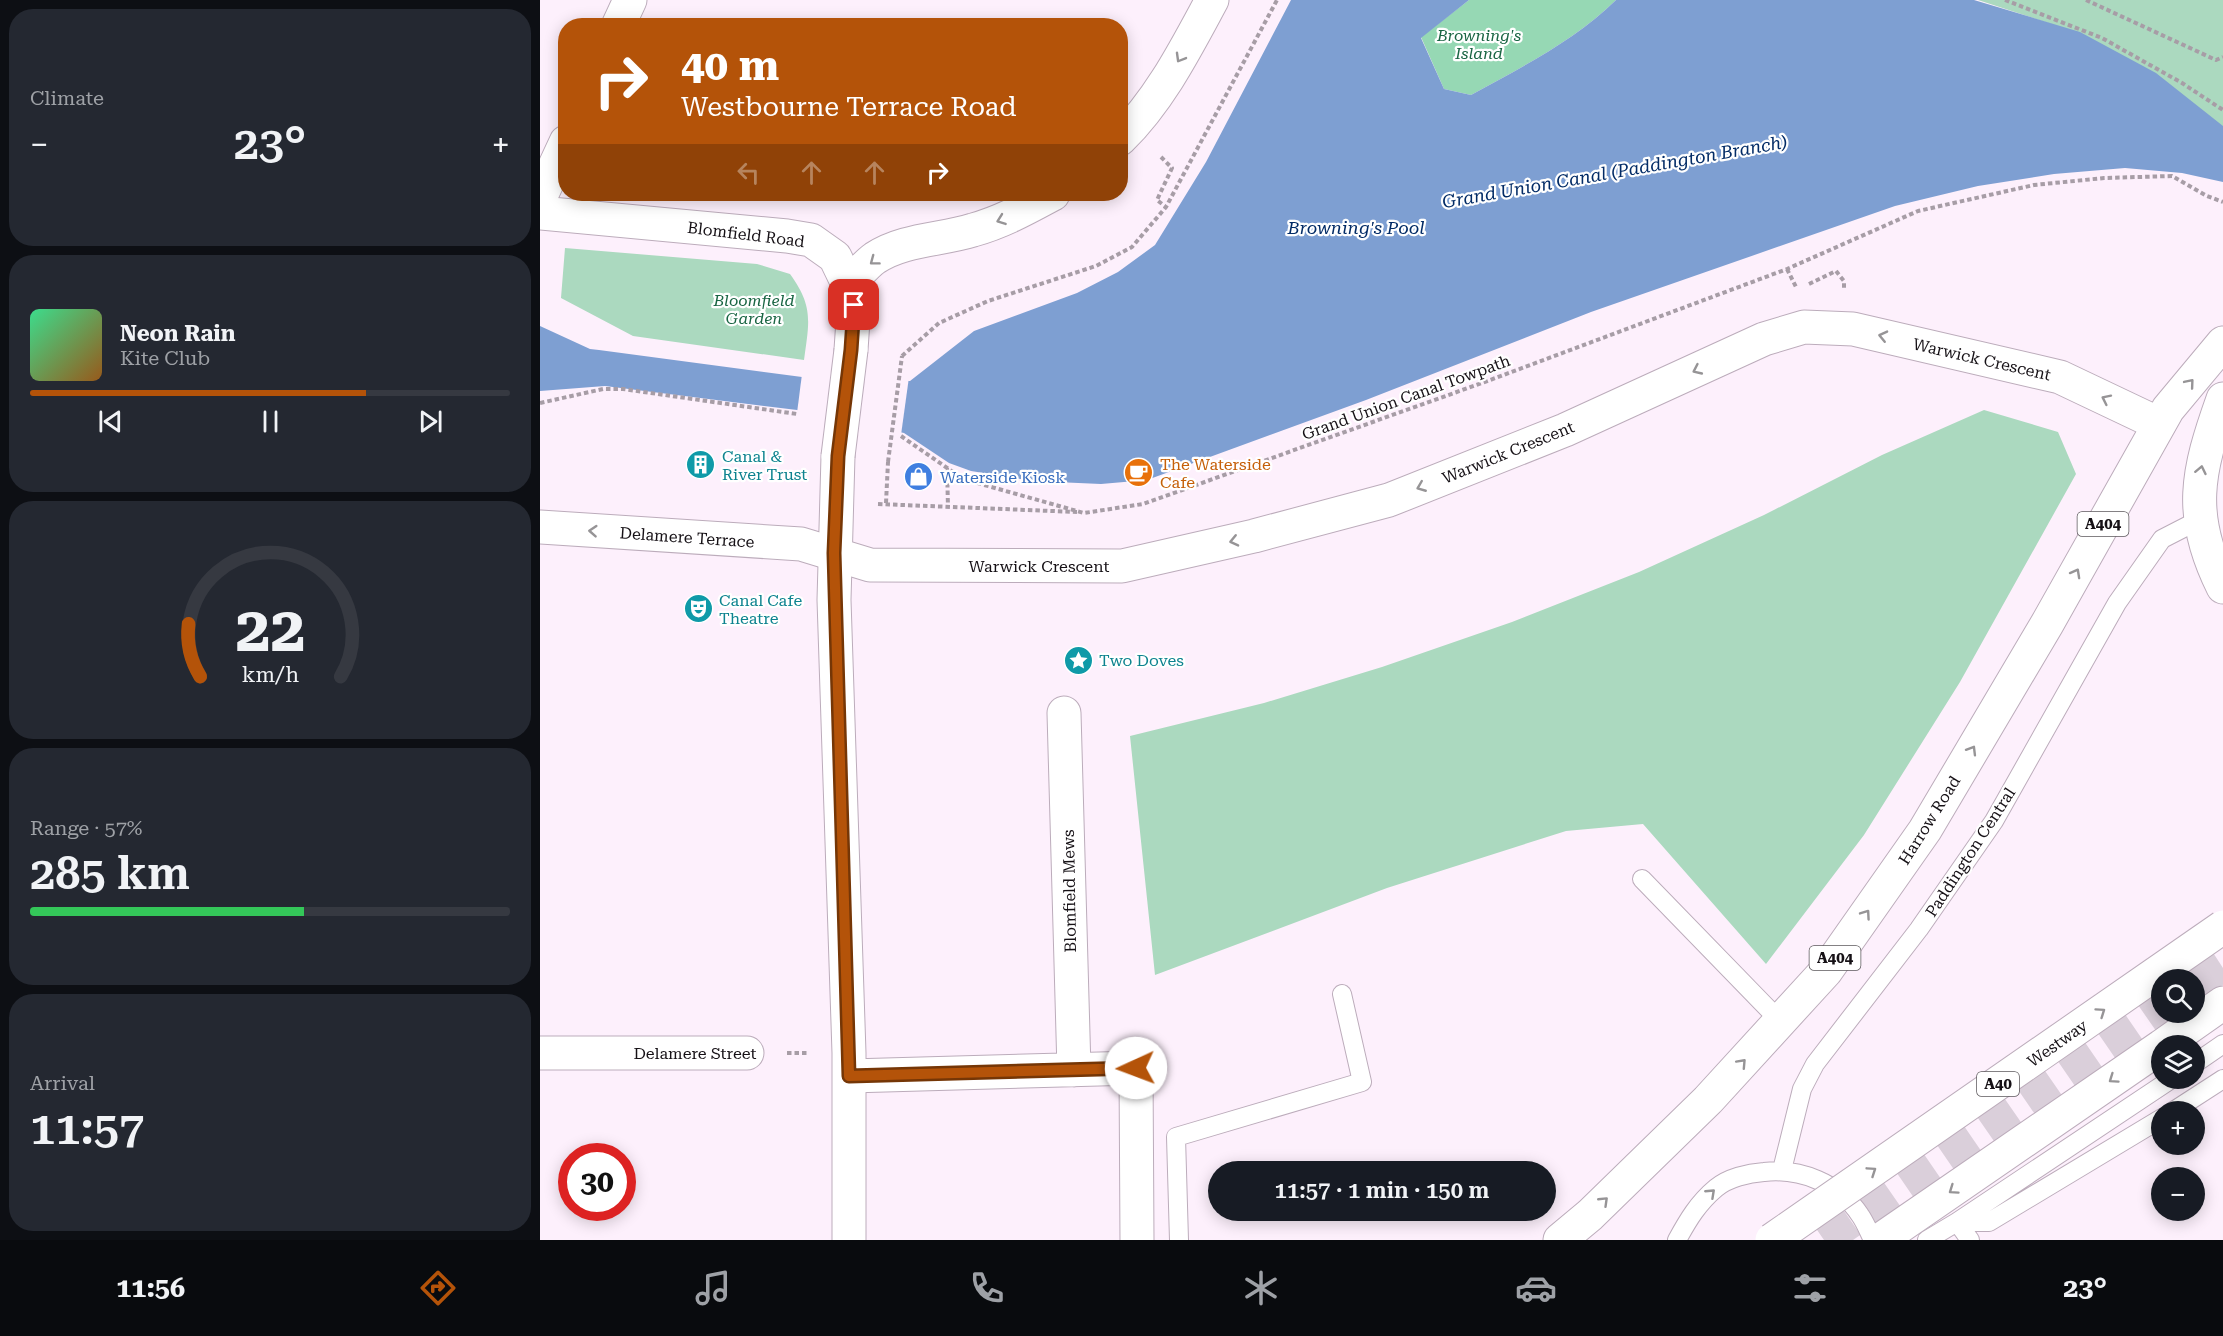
<!DOCTYPE html>
<meta charset="utf-8">
<style>
:root{--surface:#171b24;--page:#242831;--text:#f1f3f6;--muted:#9ea1a6;--line:#363941;--accent:#b45309}
body{margin:0;font-family:"Roboto Serif",serif;background:var(--page);color:var(--text);height:100vh;display:flex;flex-direction:column;font-size:22px;white-space:nowrap}
*{box-sizing:border-box;margin:0}
p{font-size:20px;color:var(--muted)}
.icon{flex:none;width:33px;height:33px;fill:none;stroke:currentColor;stroke-width:2;stroke-linecap:round;stroke-linejoin:round}
.map{position:relative;flex:1;overflow:hidden}
.drawer{display:flex;flex-direction:column;gap:9px;padding:9px;background:#0d0f14;width:540px}
.drawer>*{flex:none}
.guide{position:absolute;left:18px;top:18px;width:570px;height:183px;border-radius:24px;box-shadow:0 3px 15px #0003;background:#b45309;color:#fff;overflow:hidden}
.tools{position:absolute;left:1611px;top:969px;display:grid;gap:12px}
.tools a{display:grid;place-items:center;width:54px;height:54px;border-radius:50%;background:var(--surface);box-shadow:0 3px 15px #0003;font-size:30px}
.speed{position:absolute;left:18px;top:1143px;display:flex;gap:12px;font-size:30px;font-weight:700;text-align:center}
.speed>*{display:grid;place-content:center;width:78px;height:78px;border-radius:50%;background:var(--surface);box-shadow:0 3px 15px #0003;line-height:1}
.speed .limit{border:9px solid #d22;background:#fff;color:#111}
.pin{position:absolute;display:grid;place-items:center;width:51px;height:51px;color:#fff;margin:-26px;border-radius:12px;box-shadow:0 3px 9px #0006}
.me{position:absolute;width:66px;margin:-33px;rotate:268deg;stroke-linejoin:round;filter:drop-shadow(0 0 4px #0008)}
.turn{display:flex;align-items:center;gap:21px;height:126px;padding:0 24px;font-size:27px}
.turn .icon{width:78px;height:78px;stroke-width:2.5}
.turn b{display:block;font-size:42px;line-height:51px}
.lanes{display:flex;align-items:center;height:57px;padding:0 24px;background:#0003;justify-content:center;gap:30px;direction:ltr}
.lanes .off{opacity:.35}
.big{font-size:45px;font-weight:600;line-height:1.1}
.drawer .card{flex:1;display:flex;flex-direction:column;justify-content:center;gap:9px;min-width:0;padding:0 21px;border-radius:24px;background:var(--page)}
.drawer .dial{align-items:center;gap:0}
.dial svg{height:156px;overflow:visible;fill:none;stroke:var(--line);stroke-width:7;stroke-linecap:round;text-anchor:middle}
.dial text{fill:var(--text);stroke:none}
.song{display:flex;align-items:center;gap:18px}
.cover{width:72px;height:72px;border-radius:9px;background:linear-gradient(135deg,hsl(150 70% 55%),hsl(30 70% 35%))}
.played{height:6px;border-radius:3px;background:linear-gradient(90deg,var(--accent) 70%,var(--line) 70%)}
.keys{display:flex;justify-content:space-around;direction:ltr}
.heat{display:flex;justify-content:space-between;align-items:center;font-size:33px;direction:ltr}
.charge{height:9px;border-radius:4px;background:linear-gradient(90deg,#34c759 57%,var(--line) 0)}
.trip{position:absolute;left:668px;top:1161px;width:348px;height:60px;border-radius:30px;background:var(--surface);box-shadow:0 3px 15px #0003;font-weight:600;line-height:60px;text-align:center}
.tab-bar{display:flex;height:96px;justify-content:space-around;align-items:center;background:#090b0e;color:var(--muted)}
.tab-bar .icon{width:42px;height:42px}
.tab-bar .on{color:var(--accent)}
.tab-bar b{font-size:27px;color:var(--text)}
main{display:flex;flex:1;min-height:0}
.map>svg:first-child{display:block}
.green{fill:#abd9bf}
.forest{fill:#96d8b4}
.water{fill:#7e9fd2}
.pier{fill:#fdf0fc}
.lines{fill:none;stroke-linecap:round;stroke-linejoin:round}
.primary-tunnel{stroke:#dacfda;stroke-width:33;stroke-dasharray:33 16;stroke-linecap:butt}
.lane-casing{stroke:#bcacbb;stroke-width:20}
.street-casing{stroke:#bcacbb;stroke-width:35}
.secondary-casing{stroke:#bcacbb;stroke-width:35}
.primary-casing{stroke:#bcacbb;stroke-width:35}
.highway-casing{stroke:#bcacbb;stroke-width:35}
.path{stroke:#a79da6;stroke-width:4;stroke-dasharray:4.5 3;stroke-linecap:butt}
.lane{stroke:#fff;stroke-width:18}
.street{stroke:#fff;stroke-width:33}
.secondary{stroke:#fff;stroke-width:33}
.primary{stroke:#fff;stroke-width:33}
.highway{stroke:#fff;stroke-width:33}
.secondary-bridge-casing{stroke:#bcacbb;stroke-width:35;stroke-linecap:butt}
.highway-bridge-casing{stroke:#bcacbb;stroke-width:35;stroke-linecap:butt}
.path-bridge{stroke:#a79da6;stroke-width:4;stroke-dasharray:4.5 3;stroke-linecap:butt}
.secondary-bridge{stroke:#fff;stroke-width:33}
.highway-bridge{stroke:#fff;stroke-width:33}
.oneway{stroke:#969496}
.route-casing{stroke:#753606;stroke-width:15}
.route{stroke:#b45309;stroke-width:10}
.labels{text-anchor:middle;stroke-width:4.5;stroke-linejoin:round;paint-order:stroke}
.shield{fill:#fff;stroke:#5c585c;stroke-width:1.5}
.shield-label{font-size:15px;font-weight:bold;fill:#161116}
.park-label{font-size:16px;font-style:italic;fill:#196543;stroke:#fff}
.street-label{font-size:16px;fill:#161116;stroke:#fff}
.culture-label{font-size:16px;fill:#0d838f;stroke:#fff;text-anchor:start}
.food-label{font-size:16px;fill:#c56008;stroke:#fff;text-anchor:start}
.shop-label{font-size:16px;fill:#366cbe;stroke:#fff;text-anchor:start}
.water-label{font-size:18px;font-style:italic;fill:#022b66;stroke:#fff}
</style>
<main>
<section class="drawer">
<div class="card"><p>Climate</p>
<div class="heat"><a>−</a><b class="big">23°</b><a>+</a></div>
</div>
<div class="card">
<div class="song"><i class="cover"></i><div><b>Neon Rain</b><p>Kite Club</p></div></div>
<div class="played"></div>
<div class="keys"><svg class="icon" aria-label="previous" viewBox="0 0 24 24"><path d="M18 5L8 12l10 7zM5 5v14"/></svg><svg class="icon" aria-label="pause" viewBox="0 0 24 24"><path d="M8 5v14M16 5v14"/></svg><svg class="icon" aria-label="next" viewBox="0 0 24 24"><path d="M6 5l10 7-10 7zM19 5v14"/></svg></div>
</div>
<div class="card dial"><svg viewBox="0 0 100 80">
<path d="M14 69A42 42 0 1 1 86 69"/>
<path d="M14 69A42 42 0 0 1 8 42" stroke="#b45309"/>
<text x="50" y="56" font-size="32" font-weight="700">22</text>
<text x="50" y="72" font-size="11">km/h</text>
</svg></div>
<div class="card"><p>Range · 57%</p><b class="big">285 km</b><div class="charge"></div></div>
<div class="card"><p>Arrival</p><b class="big">11:57</b></div>
</section>
<div class="map">
<svg width="1683" height="1240" viewBox="0 0 1683 1240">
<rect width="100%" height="100%" fill="#fdf0fc"/>
<!-- green -->
<path class="green" d="M 1438,0 L 1683,0 L 1683,127 L 1539,33 Z
M 25,248 L 217,264 L 250,274 C 274,307 269,322 264,360 L 93,336 L 21,298 Z
M 1444,410 L 1518,432 L 1536,474 L 1420,682 L 1324,835 L 1226,964 L 1103,824 L 1026,831 L 847,888 L 615,975 L 590,736 L 724,703 L 842,667 L 972,622 L 1099,572 L 1224,515 L 1342,455 Z"/>
<!-- forest -->
<path class="forest" d="M 929,0 L 1076,0 C 1034,41 982,67 931,95 L 904,89 L 881,37 Z"/>
<!-- water -->
<path class="water" d="M 751,0 L 929,0 L 881,38 L 904,89 L 931,95 C 982,67 1034,41 1076,0 L 1434,0 L 1540,32 L 1616,73 L 1683,126 L 1683,182 L 1642,173 L 1585,168 L 1514,174 L 1438,186 L 1355,206 L 1051,312 L 826,400 L 607,480 L 561,484 L 493,481 L 431,471 L 409,463 L 364,433 L 257,410 L 65,386 L 0,391 L 0,326 L 50,349 L 59,350 L 262,377 L 370,381 L 434,331 L 537,293 L 578,272 L 615,245 L 666,162 Z"/>
<!-- pier -->
<path class="pier" d="M 262,374 L 369,377 L 361,435 L 257,413 Z"/>
<g class="lines">
<!-- primary-tunnel -->
<path class="primary-tunnel" d="M 1654,984 L 1683,965
M 1284,1240 L 1622,1007"/>
<defs>
<path id="lane" d="M 1102,879 L 1240,1021
M 1654,1064 L 1683,1044
M 1632,1112 L 1683,1079
M 1622,1118 L 1449,1222 L 1417,1222 L 1633,1078
M 1242,1170 L 1262,1089 L 1275,1064 L 1379,929 L 1454,821 L 1577,603 L 1622,539 L 1659,520
M 639,1240 L 636,1137 L 822,1082 L 802,994
M 1137,1240 C 1148,1220 1158,1203 1176,1188 C 1188,1178 1208,1173 1224,1172 C 1260,1168 1299,1183 1320,1215 C 1325,1222 1329,1232 1333,1240
M 1387,1240 L 1417,1222 L 1430,1240"/>
<path id="street" d="M 78,26 L 90,0
M 580,139 C 620,100 646,48 672,0
M 0,198 L 26,142
M 308,284 C 317,276 325,265 335,258 C 364,239 401,240 433,230 C 462,222 487,208 513,194
M 0,527 L 261,544 L 330,565 L 582,566 L 714,536 L 849,500 L 1025,430 L 1224,339 L 1264,327 L 1313,329 L 1520,377 L 1619,424
M 524,713 L 534,1070
M 0,1053 L 207,1053
M 310,1076 L 596,1068 L 597,1240"/>
<path id="secondary" d="M 0,213 L 247,236 L 271,240 L 295,257 L 308,284 L 314,305 L 311,350
M 298,456 L 294,600 L 309,1053 L 309,1240"/>
<path id="primary" d="M 1683,399 C 1657,472 1647,515 1683,587
M 1020,1240 L 1050,1215 L 1168,1100 L 1286,971 L 1385,830 L 1507,624 L 1628,409 L 1683,343"/>
<path id="highway" d="M 1622,1046 L 1683,1003
M 1340,1240 L 1622,1046"/>
</defs>
<!-- lane casing -->
<use href="#lane" class="lane-casing"/>
<!-- street casing -->
<use href="#street" class="street-casing"/>
<!-- secondary casing -->
<use href="#secondary" class="secondary-casing"/>
<!-- primary casing -->
<use href="#primary" class="primary-casing"/>
<!-- highway casing -->
<use href="#highway" class="highway-casing"/>
<!-- path -->
<path class="path" d="M 1465,0 L 1562,38 L 1642,83 L 1683,110
M 1546,0 L 1676,60 L 1683,57
M 621,157 L 632,168 L 617,200 L 626,207
M 1247,269 L 1256,287
M 1269,284 L 1296,271 L 1304,281 L 1304,288
M 362,356 L 399,323 L 448,301 L 556,266 L 592,247 L 626,207 L 737,0
M 0,403 L 63,389 L 83,389 L 257,414
M 361,436 L 423,479 L 544,513 L 603,504 L 942,383 L 1247,269 L 1378,211 L 1494,185 L 1564,178 L 1632,176 L 1667,196 L 1683,202
M 407,468 L 408,507
M 346,503 L 348,462
M 338,504 L 537,512
M 247,1053 L 267,1053"/>
<!-- lane -->
<use href="#lane" class="lane"/>
<!-- street -->
<use href="#street" class="street"/>
<!-- secondary -->
<use href="#secondary" class="secondary"/>
<!-- primary -->
<use href="#primary" class="primary"/>
<!-- highway -->
<use href="#highway" class="highway"/>
<defs>
<path id="secondary-bridge" d="M 298,456 L 311,350"/>
<path id="highway-bridge" d="M 1232,1240 L 1683,927"/>
</defs>
<!-- secondary-bridge casing -->
<use href="#secondary-bridge" class="secondary-bridge-casing"/>
<!-- highway-bridge casing -->
<use href="#highway-bridge" class="highway-bridge-casing"/>
<!-- path-bridge -->
<path class="path-bridge" d="M 348,462 L 362,356"/>
<!-- secondary-bridge -->
<use href="#secondary-bridge" class="secondary-bridge"/>
<!-- highway-bridge -->
<use href="#highway-bridge" class="highway-bridge"/>
</g>
<!-- one-way arrows -->
<defs><path id="oneway-chevron" d="M-2-3.5L2.5 0L-2 3.5" fill="none" stroke-width="1.6" stroke-linecap="round" stroke-linejoin="round" transform="scale(1.5)"/></defs>
<g class="oneway">
<use href="#oneway-chevron" transform="translate(640 58) rotate(120)"/>
<use href="#oneway-chevron" transform="translate(461 220) rotate(160)"/>
<use href="#oneway-chevron" transform="translate(334 261) rotate(143)"/>
<use href="#oneway-chevron" transform="translate(1343 336) rotate(-167)"/>
<use href="#oneway-chevron" transform="translate(1157 370) rotate(155)"/>
<use href="#oneway-chevron" transform="translate(1650 383) rotate(-50)"/>
<use href="#oneway-chevron" transform="translate(1566 399) rotate(-154)"/>
<use href="#oneway-chevron" transform="translate(1661 470) rotate(-78)"/>
<use href="#oneway-chevron" transform="translate(881 487) rotate(158)"/>
<use href="#oneway-chevron" transform="translate(53 531) rotate(-176)"/>
<use href="#oneway-chevron" transform="translate(694 541) rotate(167)"/>
<use href="#oneway-chevron" transform="translate(1536 573) rotate(-61)"/>
<use href="#oneway-chevron" transform="translate(1432 750) rotate(-59)"/>
<use href="#oneway-chevron" transform="translate(1326 914) rotate(-55)"/>
<use href="#oneway-chevron" transform="translate(1561 1012) rotate(-35)"/>
<use href="#oneway-chevron" transform="translate(1202 1063) rotate(-47)"/>
<use href="#oneway-chevron" transform="translate(1573 1079) rotate(145)"/>
<use href="#oneway-chevron" transform="translate(1332 1171) rotate(-34)"/>
<use href="#oneway-chevron" transform="translate(1413 1190) rotate(145)"/>
<use href="#oneway-chevron" transform="translate(1171 1193) rotate(-43)"/>
<use href="#oneway-chevron" transform="translate(1064 1201) rotate(-44)"/>
</g>
<g class="lines">
<defs>
<path id="route" d="M 314,305 L 311,350 L 298,456 L 294,553 L 309,1076 L 596,1068"/>
</defs>
<!-- route casing -->
<use href="#route" class="route-casing"/>
<!-- route -->
<use href="#route" class="route"/>
</g>
<!-- icons -->
<defs>
<symbol id="building-disc" viewBox="-11 -11 22 22"><circle r="9.5" fill="#0f9aa8" stroke="#fff"/><path d="M-4-6H4V6H1V3H-1V6H-4ZM-2.5-4.3h1.7v1.8h-1.7ZM.8-4.3h1.7v1.8H.8ZM-2.5-1h1.7V.8h-1.7ZM.8-1h1.7V.8H.8Z" fill="#fff"/></symbol>
<symbol id="cafe-disc" viewBox="-11 -11 22 22"><circle r="9.5" fill="#e8710a" stroke="#fff"/><path d="M-5.5-4.5H6V0H3Q3 3.5 0 3.5H-2.5Q-5.5 3.5-5.5 0ZM3-3.2v2h1.7v-2ZM-6 4.5H4V6H-6Z" fill="#fff"/></symbol>
<symbol id="shop-disc" viewBox="-11 -11 22 22"><circle r="9.5" fill="#3f7fe0" stroke="#fff"/><path d="M-5-2.5h2.3a2.7 3.5 0 0 1 5.4 0H5L5.5 6h-11ZM-1.5-2.5h3a1.5 2.3 0 0 0-3 0Z" fill="#fff"/></symbol>
<symbol id="theatre-disc" viewBox="-11 -11 22 22"><circle r="9.5" fill="#0f9aa8" stroke="#fff"/><path d="M-5-5.5Q0-4 5-5.5V0Q5 5 0 6Q-5 5-5 0ZM-3.3-2.5H-1v1.5H-3.3ZM1-2.5H3.3v1.5H1ZM-2.8 1Q0 5.5 2.8 1Z" fill="#fff"/></symbol>
<symbol id="sight-disc" viewBox="-11 -11 22 22"><circle r="9.5" fill="#0f9aa8" stroke="#fff"/><path d="M0-6L1.8-2.2L6-1.7L2.9 1.2L3.7 5.4L0 3.3L-3.7 5.4L-2.9 1.2L-6-1.7L-1.8-2.2Z" fill="#fff"/></symbol>
</defs>
<g fill-rule="evenodd">
<use href="#building-disc" x="144" y="448" width="33" height="33"/>
<use href="#cafe-disc" x="582" y="456" width="33" height="33"/>
<use href="#shop-disc" x="362" y="460" width="33" height="33"/>
<use href="#theatre-disc" x="142" y="592" width="33" height="33"/>
<use href="#sight-disc" x="522" y="644" width="33" height="33"/>
</g>
<g class="labels">
<!-- shield labels -->
<g class="shield">
<rect x="1537.5" y="512" width="51" height="24" rx="4.5"/>
<rect x="1269.5" y="946" width="51" height="24" rx="4.5"/>
<rect x="1437" y="1072" width="42" height="24" rx="4.5"/>
</g>
<g class="shield-label">
<text x="1563" y="529">A404</text>
<text x="1295" y="963">A404</text>
<text x="1458" y="1089">A40</text>
</g>
<!-- park labels -->
<g class="park-label">
<text x="939" y="41">Browning's<tspan x="939" dy="18">Island</tspan></text>
<text x="214" y="306">Bloomfield<tspan x="214" dy="18">Garden</tspan></text>
</g>
<!-- street labels -->
<g class="street-label">
<text transform="translate(206 234) rotate(7)" y="6">Blomfield Road</text>
<text transform="translate(1442 359) rotate(13)" y="6">Warwick Crescent</text>
<text transform="translate(866 397) rotate(-20)" y="6">Grand Union Canal Towpath</text>
<text transform="translate(968 452) rotate(-22)" y="6">Warwick Crescent</text>
<text transform="translate(147 537) rotate(4)" y="6">Delamere Terrace</text>
<text x="499" y="572">Warwick Crescent</text>
<text transform="translate(1389 820) rotate(-58)" y="6">Harrow Road</text>
<text transform="translate(1430 852) rotate(-57)" y="6">Paddington Central</text>
<text transform="translate(529 891) rotate(-91)" y="6">Blomfield Mews</text>
<text transform="translate(1517 1043) rotate(-35)" y="6">Westway</text>
<text x="155" y="1059">Delamere Street</text>
</g>
<!-- culture labels -->
<g class="culture-label">
<text x="182" y="462">Canal &amp;<tspan x="182" dy="18">River Trust</tspan></text>
<text x="179" y="606">Canal Cafe<tspan x="179" dy="18">Theatre</tspan></text>
<text x="559" y="666">Two Doves</text>
</g>
<!-- food labels -->
<g class="food-label">
<text x="620" y="470">The Waterside<tspan x="620" dy="18">Cafe</tspan></text>
</g>
<!-- shop labels -->
<g class="shop-label">
<text x="400" y="483">Waterside Kiosk</text>
</g>
<!-- water labels -->
<g class="water-label">
<text transform="translate(1075 172) rotate(-10)" y="6">Grand Union Canal (Paddington Branch)</text>
<text x="816" y="234">Browning's Pool</text>
</g>
</g>
</svg>
<div class="tools">
<a><svg class="icon" aria-label="search" viewBox="0 0 24 24"><circle cx="10" cy="10" r="6"/><path d="M15 15l6 6"/></svg></a>
<a><svg class="icon" aria-label="layers" viewBox="0 0 24 24"><path d="M12 4l9 5-9 5-9-5zM3 14l9 5 9-5"/></svg></a>
<a>+</a>
<a>−</a>
</div>
<div class="speed"><div class="limit">30</div></div>
<div class="pin" style="left:314px;top:305px;background:#d93025"><svg class="icon" aria-label="arrive" viewBox="0 0 24 24"><path d="M6 21V4h12l-3 4 3 4H6"/></svg></div>
<svg class="me" style="left:596px;top:1068px" viewBox="-20 -20 40 40"><circle r="19" fill="#fff"/><path d="M0-13L10 11 0 6-10 11z" fill="#b45309"/></svg>
<div class="trip">11:57 · 1 min · 150 m</div>
<div class="guide">
<div class="turn"><svg class="icon" aria-label="right" viewBox="0 0 24 24"><path d="M7 20v-9h11M14 6l5 5-5 5"/></svg><div><b>40 m</b>Westbourne Terrace Road</div></div>
<div class="lanes"><svg class="icon off" aria-label="left" viewBox="0 0 24 24"><path d="M17 20v-9H6M10 6l-5 5 5 5"/></svg><svg class="icon off" aria-label="ahead" viewBox="0 0 24 24"><path d="M12 20V5M6 11l6-6 6 6"/></svg><svg class="icon off" aria-label="ahead" viewBox="0 0 24 24"><path d="M12 20V5M6 11l6-6 6 6"/></svg><svg class="icon" aria-label="right" viewBox="0 0 24 24"><path d="M7 20v-9h11M14 6l5 5-5 5"/></svg></div>
</div>
</div>
</main>
<nav class="tab-bar">
<b>11:56</b>
<svg class="icon on" aria-label="directions" viewBox="0 0 24 24"><path d="M12 3l9 9-9 9-9-9zM9 14v-3h6M13 9l2 2-2 2"/></svg>
<svg class="icon" aria-label="music" viewBox="0 0 24 24"><path d="M9 18V5l10-2v13"/><circle cx="6" cy="18" r="3"/><circle cx="16" cy="16" r="3"/></svg>
<svg class="icon" aria-label="phone" viewBox="0 0 24 24"><path d="M5 4h4l2 5-3 2q2 4 5 5l2-3 5 2v4C11 20 4 13 5 4z"/></svg>
<svg class="icon" aria-label="climate" viewBox="0 0 24 24"><path d="M12 3v18M4 7l16 10M4 17L20 7"/></svg>
<svg class="icon" aria-label="car" viewBox="0 0 24 24"><path d="M5 17H2v-5l4-1 3-4h7l3 4 3 1v5h-3M9 17h6M6 11h13"/><circle cx="7" cy="17" r="2"/><circle cx="17" cy="17" r="2"/></svg>
<svg class="icon" aria-label="filters" viewBox="0 0 24 24"><path d="M4 7h16M4 17h16"/><circle cx="9" cy="7" r="2"/><circle cx="15" cy="17" r="2"/></svg>
<b>23°</b>
</nav>
